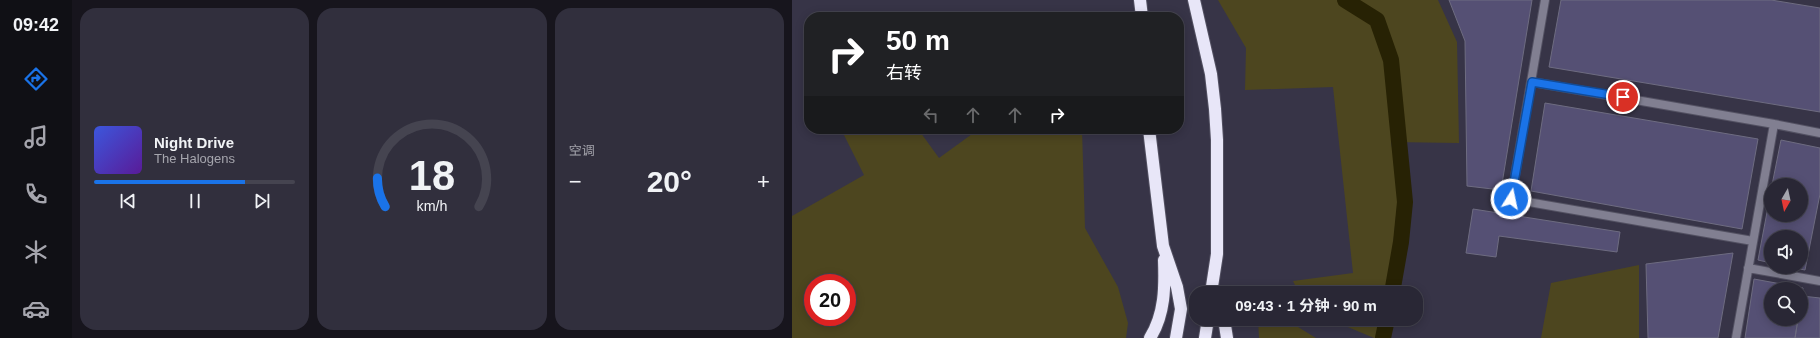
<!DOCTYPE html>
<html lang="zh">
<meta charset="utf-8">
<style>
:root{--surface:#292735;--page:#312f3d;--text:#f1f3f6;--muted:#a5a5ad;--line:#454450;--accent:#1a73e8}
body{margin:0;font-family:Helvetica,"Noto Sans SC",sans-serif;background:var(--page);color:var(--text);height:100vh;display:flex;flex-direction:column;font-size:15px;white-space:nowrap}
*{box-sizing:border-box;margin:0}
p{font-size:13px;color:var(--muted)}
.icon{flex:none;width:22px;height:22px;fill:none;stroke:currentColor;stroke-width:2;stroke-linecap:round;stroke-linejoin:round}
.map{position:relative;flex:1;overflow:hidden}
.details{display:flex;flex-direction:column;gap:8px;padding:8px;background:#17151d;width:720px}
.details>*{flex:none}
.top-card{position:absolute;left:12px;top:12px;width:380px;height:122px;border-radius:16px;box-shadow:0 2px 10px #0003,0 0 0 1px var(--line);background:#202124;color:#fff;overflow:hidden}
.needle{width:26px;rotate:189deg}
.fabs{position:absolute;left:972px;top:178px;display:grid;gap:8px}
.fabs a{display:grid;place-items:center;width:44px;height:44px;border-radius:50%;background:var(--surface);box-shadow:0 2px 10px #0003,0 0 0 1px var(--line);font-size:20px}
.speed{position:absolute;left:12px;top:274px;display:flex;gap:8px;font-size:20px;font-weight:700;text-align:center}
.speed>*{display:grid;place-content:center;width:52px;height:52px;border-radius:50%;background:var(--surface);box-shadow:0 2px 10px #0003,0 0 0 1px var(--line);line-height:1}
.speed .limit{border:6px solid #d22;background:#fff;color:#111}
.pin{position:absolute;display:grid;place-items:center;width:34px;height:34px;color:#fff;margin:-17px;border:2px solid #fff;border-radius:50%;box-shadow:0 1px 4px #0007}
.me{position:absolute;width:44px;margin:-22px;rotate:10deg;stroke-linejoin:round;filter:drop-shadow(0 0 3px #0008)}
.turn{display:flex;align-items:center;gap:14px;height:84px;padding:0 16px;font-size:18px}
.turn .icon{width:52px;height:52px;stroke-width:2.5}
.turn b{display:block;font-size:28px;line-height:34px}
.lanes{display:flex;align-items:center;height:38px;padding:0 16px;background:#0003;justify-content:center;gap:20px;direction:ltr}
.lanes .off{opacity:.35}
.big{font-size:30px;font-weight:700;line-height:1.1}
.details .widget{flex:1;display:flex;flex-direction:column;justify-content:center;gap:6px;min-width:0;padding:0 14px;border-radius:16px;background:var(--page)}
.details .dial{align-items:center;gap:0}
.dial svg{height:104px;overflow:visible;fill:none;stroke:var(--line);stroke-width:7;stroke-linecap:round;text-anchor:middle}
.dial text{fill:var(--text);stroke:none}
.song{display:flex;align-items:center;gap:12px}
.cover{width:48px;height:48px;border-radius:6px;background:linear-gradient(135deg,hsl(230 70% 55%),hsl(270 70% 35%))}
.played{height:4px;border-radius:2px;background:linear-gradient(90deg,var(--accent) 75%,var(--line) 75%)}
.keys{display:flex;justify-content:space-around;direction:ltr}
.heat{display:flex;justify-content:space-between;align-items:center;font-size:22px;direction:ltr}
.details .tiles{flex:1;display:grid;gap:8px;grid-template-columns:repeat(3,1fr)}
.trip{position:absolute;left:397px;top:286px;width:234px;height:40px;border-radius:16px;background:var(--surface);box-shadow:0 2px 10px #0003,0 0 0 1px var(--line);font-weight:700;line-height:40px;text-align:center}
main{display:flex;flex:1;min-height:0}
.dock{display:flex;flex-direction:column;width:72px;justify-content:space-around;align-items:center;background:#101015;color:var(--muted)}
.dock .icon{width:28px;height:28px}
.dock .current{color:var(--accent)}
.dock b{font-size:18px;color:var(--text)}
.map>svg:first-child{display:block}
.green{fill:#4d461f;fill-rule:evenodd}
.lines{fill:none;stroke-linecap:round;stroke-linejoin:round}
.canal{stroke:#272204;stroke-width:16}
.building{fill:#555074;stroke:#6e6c81}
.lane-casing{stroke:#535162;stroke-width:10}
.highway-casing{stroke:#535162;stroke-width:14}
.lane{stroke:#817f91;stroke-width:8}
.highway{stroke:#e8e6f8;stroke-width:12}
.route-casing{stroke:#114b97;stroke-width:10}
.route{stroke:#1a73e8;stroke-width:7}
</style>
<main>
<nav class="dock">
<b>09:42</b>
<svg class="icon current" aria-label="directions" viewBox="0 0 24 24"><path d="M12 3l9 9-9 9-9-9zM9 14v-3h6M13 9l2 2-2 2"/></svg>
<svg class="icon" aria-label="music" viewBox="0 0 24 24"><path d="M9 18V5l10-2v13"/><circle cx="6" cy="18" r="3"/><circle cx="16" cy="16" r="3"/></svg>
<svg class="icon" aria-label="phone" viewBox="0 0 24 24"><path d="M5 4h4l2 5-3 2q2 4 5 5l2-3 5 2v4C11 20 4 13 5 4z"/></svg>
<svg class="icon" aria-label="climate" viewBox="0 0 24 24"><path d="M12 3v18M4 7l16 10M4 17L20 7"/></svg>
<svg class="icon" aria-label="car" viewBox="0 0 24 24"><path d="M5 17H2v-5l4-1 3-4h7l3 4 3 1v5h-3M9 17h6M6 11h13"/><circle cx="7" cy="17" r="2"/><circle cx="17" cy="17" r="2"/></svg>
</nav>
<section class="details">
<div class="tiles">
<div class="widget">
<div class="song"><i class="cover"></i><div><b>Night Drive</b><p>The Halogens</p></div></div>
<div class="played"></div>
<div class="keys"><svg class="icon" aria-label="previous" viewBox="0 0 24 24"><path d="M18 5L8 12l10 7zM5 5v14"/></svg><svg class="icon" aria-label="pause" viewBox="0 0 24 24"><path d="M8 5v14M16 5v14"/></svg><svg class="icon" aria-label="next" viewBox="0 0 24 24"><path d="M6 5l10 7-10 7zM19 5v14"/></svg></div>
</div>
<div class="widget dial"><svg viewBox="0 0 100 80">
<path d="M14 69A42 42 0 1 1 86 69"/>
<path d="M14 69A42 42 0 0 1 8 47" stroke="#1a73e8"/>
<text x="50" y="56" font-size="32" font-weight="700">18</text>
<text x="50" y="72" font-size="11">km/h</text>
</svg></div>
<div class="widget"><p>空调</p>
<div class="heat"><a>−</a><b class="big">20°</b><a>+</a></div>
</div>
</div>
</section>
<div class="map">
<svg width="1028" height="338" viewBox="0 0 1028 338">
<rect width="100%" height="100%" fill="#373447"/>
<!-- green -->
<path class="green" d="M 426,0 L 646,0 L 665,42 L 667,143 L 599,142 L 607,189 L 598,274 L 594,293 L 507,293 L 501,281 L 561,273 L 541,87 L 453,90 L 454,48 Z
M 49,129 L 126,129 L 147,158 L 187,129 L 290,129 L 293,228 L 326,287 L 336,323 L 334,338 L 0,338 L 0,216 L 72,175 ZM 21,283 L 55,283 L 55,317 L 21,317 Z
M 847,265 L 847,338 L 749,338 L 759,283 Z
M 466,319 L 493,319 L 524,338 L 467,338 Z
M 537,319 L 589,319 L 585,338 L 582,338 Z"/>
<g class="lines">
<!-- canal -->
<path class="canal" d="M 553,0 L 585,20 L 599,60 L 613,202 L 609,242 L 600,293
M 591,338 L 595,319"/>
</g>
<!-- building -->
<path class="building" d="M 657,0 L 740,0 L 709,190 L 675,186 L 673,41 Z
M 769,0 L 979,0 L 1028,8 L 1028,112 L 757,67 Z
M 753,103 L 966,139 L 950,229 L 739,191 Z
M 989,140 L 1028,148 L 1028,194 L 1013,270 L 998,267 L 1009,267 L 1009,237 L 979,237 L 979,263 L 966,260 L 979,191 L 979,215 L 1009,215 L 1009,185 L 980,185 Z
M 681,209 L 828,232 L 825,252 L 707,236 L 704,257 L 674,253 Z
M 941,253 L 926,338 L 856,338 L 854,264 Z
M 962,279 L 1011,288 L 1009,300 L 1009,289 L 979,289 L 979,319 L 1006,319 L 1003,338 L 953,338 Z
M 1010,296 L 1028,298 L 1028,338 L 1003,338 L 1006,319 L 1009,319 Z"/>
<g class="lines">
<defs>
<path id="lane" d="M 753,0 L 719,199 L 961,241
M 740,82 L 982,124 L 1028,133
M 956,268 L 1028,281
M 944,338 L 982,124"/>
<path id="highway" d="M 348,0 L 350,17
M 402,0 L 419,74 L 423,109 L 425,140 L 425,254 L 419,293
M 357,129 L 371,246 L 385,287 L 389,309 L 384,338
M 432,319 L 435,338
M 358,338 C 373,314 373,287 372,260
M 413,338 L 416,319"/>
</defs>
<!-- lane casing -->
<use href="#lane" class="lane-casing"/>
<!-- highway casing -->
<use href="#highway" class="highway-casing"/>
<!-- lane -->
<use href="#lane" class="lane"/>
<!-- highway -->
<use href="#highway" class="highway"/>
</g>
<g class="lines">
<defs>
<path id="route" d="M 719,199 L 740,82 L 831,97"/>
</defs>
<!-- route casing -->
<use href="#route" class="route-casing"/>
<!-- route -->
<use href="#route" class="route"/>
</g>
</svg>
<div class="fabs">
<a><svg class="needle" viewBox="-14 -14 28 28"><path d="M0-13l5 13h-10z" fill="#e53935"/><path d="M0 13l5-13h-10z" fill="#a5a5ad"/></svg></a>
<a><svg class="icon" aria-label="sound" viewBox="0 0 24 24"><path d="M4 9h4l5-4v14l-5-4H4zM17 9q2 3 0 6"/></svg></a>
<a><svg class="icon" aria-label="search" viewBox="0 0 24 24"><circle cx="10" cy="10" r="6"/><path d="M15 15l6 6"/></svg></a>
</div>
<div class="speed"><div class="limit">20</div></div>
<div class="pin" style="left:831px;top:97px;background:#d93025"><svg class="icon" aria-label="arrive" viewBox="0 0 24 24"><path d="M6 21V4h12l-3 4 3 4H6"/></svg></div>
<svg class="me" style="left:719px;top:199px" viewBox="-20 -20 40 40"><circle r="17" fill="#1a73e8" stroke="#fff" stroke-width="3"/><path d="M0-11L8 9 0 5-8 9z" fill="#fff"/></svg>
<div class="trip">09:43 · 1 分钟 · 90 m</div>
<div class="top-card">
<div class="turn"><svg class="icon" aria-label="right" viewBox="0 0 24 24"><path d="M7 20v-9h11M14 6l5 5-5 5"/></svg><div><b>50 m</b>右转</div></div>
<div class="lanes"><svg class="icon off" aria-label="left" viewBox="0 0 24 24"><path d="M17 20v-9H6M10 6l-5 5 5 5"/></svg><svg class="icon off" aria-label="ahead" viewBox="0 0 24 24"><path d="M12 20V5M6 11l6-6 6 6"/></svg><svg class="icon off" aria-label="ahead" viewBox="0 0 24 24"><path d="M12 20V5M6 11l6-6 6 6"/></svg><svg class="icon" aria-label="right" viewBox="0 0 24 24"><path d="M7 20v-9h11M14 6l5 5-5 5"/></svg></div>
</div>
</div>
</main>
